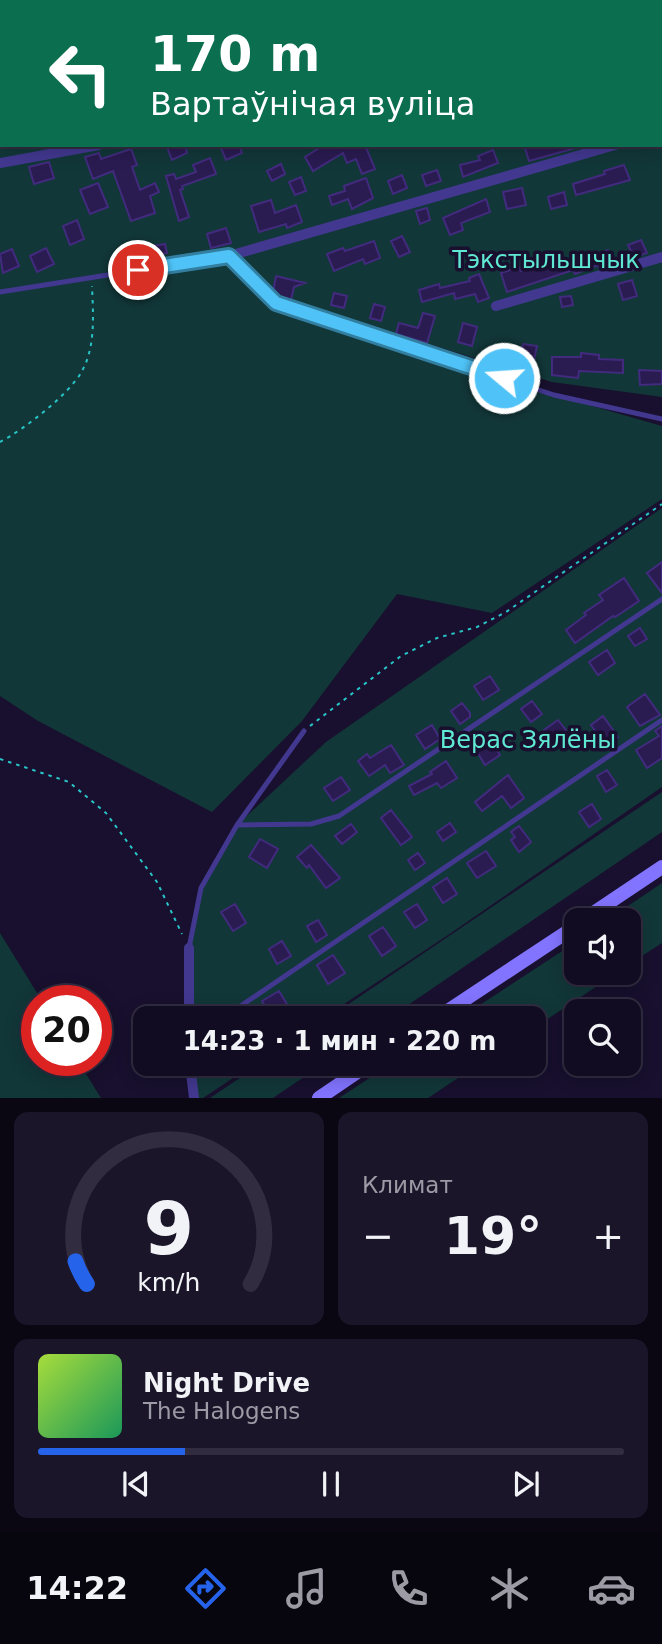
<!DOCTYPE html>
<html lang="ru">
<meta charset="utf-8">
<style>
:root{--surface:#120c22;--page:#1b152a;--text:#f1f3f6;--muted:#9c9ba5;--line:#312c40;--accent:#2563eb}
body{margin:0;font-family:"DejaVu Sans",sans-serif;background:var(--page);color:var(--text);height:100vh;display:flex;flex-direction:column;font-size:26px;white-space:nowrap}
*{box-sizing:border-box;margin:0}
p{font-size:23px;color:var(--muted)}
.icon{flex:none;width:38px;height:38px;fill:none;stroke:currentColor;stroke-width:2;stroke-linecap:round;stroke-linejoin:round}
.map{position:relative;height:1098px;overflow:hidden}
.side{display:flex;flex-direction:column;gap:14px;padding:14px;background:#0a0713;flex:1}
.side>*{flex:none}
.hud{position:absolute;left:0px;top:0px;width:663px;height:147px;box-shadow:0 4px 18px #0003,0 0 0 2px var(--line);background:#0b6e4f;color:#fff;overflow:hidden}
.fabs{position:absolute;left:564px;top:908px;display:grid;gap:14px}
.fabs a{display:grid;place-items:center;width:77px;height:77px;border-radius:14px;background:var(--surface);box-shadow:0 4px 18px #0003,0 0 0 2px var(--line);font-size:35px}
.speed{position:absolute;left:21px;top:985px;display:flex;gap:14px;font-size:35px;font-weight:700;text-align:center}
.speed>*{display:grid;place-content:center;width:91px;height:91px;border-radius:50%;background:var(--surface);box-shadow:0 4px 18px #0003,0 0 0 2px var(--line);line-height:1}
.speed .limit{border:10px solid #d22;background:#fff;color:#111}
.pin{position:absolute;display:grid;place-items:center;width:60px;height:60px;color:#fff;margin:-30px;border:4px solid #fff;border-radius:50%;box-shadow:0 2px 7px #0007}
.me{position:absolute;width:77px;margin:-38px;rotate:288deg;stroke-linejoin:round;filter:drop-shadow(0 0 5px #0008)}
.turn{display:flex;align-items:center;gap:24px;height:147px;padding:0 35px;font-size:32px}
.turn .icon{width:91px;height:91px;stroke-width:2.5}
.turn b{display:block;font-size:49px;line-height:60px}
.big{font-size:52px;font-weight:800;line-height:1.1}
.side .tile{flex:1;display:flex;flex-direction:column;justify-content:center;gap:10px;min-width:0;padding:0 24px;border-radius:14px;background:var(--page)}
.side .dial{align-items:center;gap:0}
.dial svg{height:182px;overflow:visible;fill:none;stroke:var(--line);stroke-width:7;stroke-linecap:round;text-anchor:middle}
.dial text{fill:var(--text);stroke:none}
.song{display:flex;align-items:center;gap:21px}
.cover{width:84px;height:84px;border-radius:10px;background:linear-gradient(135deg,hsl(80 70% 55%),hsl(150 70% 35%))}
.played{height:7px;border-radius:4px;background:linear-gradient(90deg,var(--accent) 25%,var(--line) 25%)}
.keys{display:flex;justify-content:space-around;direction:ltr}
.heat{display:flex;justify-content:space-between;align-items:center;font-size:38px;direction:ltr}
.side .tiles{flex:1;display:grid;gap:14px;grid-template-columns:1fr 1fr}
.tile:last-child{grid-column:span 2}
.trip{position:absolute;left:133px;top:1006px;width:413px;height:70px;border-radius:14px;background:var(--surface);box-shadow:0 4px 18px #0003,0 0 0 2px var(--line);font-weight:800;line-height:70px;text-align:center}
.dock{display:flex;height:112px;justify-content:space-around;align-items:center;background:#07050e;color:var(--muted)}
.dock .icon{width:49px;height:49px}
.dock .current{color:var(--accent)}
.dock b{font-size:32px;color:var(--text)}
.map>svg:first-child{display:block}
.green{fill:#123739;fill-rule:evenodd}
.building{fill:#2a1b51;stroke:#422b7e;stroke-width:2}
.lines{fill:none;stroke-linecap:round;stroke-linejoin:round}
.path{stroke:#28c5c8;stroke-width:2;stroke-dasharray:3.5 5;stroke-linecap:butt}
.lane{stroke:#423890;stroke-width:5}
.street{stroke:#423890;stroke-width:10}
.secondary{stroke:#8374ff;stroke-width:14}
.route-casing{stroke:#337fa1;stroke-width:18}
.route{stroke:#4fc3f7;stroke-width:12}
.labels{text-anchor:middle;stroke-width:7;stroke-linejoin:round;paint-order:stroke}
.park-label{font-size:24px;fill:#5fe9d2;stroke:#18102e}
</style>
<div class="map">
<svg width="662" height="1098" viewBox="0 0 662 1098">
<rect width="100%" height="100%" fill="#18102e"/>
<!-- green -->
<path class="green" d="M 0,0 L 662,0 L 662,397 L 552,382 L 279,298 L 228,252 L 229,256 L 276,303 L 554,395 L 662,426 L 662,499 L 492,613 L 397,594 L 302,721 L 212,812 L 38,721 L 0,696 ZM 2,2 L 662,2 L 662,145 L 2,145 Z
M 662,508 L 662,787 L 451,933 L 323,1018 L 189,1018 L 189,948 L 201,888 L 237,825 L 326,742 Z
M 662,792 L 662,832 L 389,1018 L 328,1018 Z
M 662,883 L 662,943 L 628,965 L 628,920 L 607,920 Z
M 0,933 L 42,1001 L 37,1001 L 37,1060 L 78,1061 L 101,1098 L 0,1098 Z
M 576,942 L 576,973 L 617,973 L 534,1028 L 534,1018 L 460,1018 Z
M 190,1064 L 254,1064 L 203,1098 L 194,1098 Z
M 261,1064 L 323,1064 L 273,1098 L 210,1098 Z
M 391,1064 L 479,1064 L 428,1098 L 339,1098 Z"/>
<!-- building -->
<path class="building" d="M 172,145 L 185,145 L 187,153 L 172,160 L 167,147 Z
M 227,145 L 239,145 L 242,153 L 226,160 L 221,148 Z
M 324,145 L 365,145 L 375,169 L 362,174 L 356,159 L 347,163 L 343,153 L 313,171 L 305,157 Z
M 524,145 L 583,145 L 583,146 L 529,161 Z
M 131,149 L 137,165 L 132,167 L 140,190 L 155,183 L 159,192 L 150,196 L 155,213 L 131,221 L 113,171 L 93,179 L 85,157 L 99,153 L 101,159 Z
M 493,150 L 498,163 L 463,177 L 460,165 L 480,160 L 478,156 Z
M 210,158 L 216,174 L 182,186 L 183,189 L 180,190 L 189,217 L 179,221 L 166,176 L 174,174 L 176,179 L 196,172 L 193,165 Z
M 49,162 L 54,178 L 34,184 L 29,167 Z
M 281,164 L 285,174 L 272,181 L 267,171 Z
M 624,165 L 630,180 L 576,195 L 573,184 L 605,174 L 604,171 Z
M 437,170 L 441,181 L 426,186 L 422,175 Z
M 402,175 L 407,188 L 393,194 L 388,181 Z
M 301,177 L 306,191 L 295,195 L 289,182 Z
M 366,178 L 373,198 L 352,209 L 348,199 L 332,205 L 329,196 L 345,191 L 344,186 Z
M 98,183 L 108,207 L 90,214 L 80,190 Z
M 522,188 L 526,205 L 507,209 L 503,192 Z
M 564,192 L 567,205 L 551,209 L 548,197 Z
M 486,199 L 490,212 L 461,223 L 463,230 L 450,235 L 443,218 Z
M 271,200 L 275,213 L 296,205 L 302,222 L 287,228 L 286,224 L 259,232 L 251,206 Z
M 427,208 L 430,220 L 420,224 L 416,211 Z
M 77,220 L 84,239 L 70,245 L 63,226 Z
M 226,228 L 231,243 L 211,248 L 207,234 Z
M 402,236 L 410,252 L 399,257 L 391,241 Z
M 641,240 L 647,253 L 634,257 L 628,245 Z
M 374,241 L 380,258 L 365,264 L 363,259 L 334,271 L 327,254 L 343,248 L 345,251 Z
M 165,244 L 167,253 L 145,257 L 141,248 Z
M 46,248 L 54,264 L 37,272 L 30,256 Z
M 12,249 L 19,266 L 3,273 L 0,254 Z
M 608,250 L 613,263 L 599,268 L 598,265 L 575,274 L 573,270 L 507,292 L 501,273 L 519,267 L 521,271 L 551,260 L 553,265 L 585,253 L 587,258 Z
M 479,274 L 489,298 L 478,302 L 475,294 L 455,299 L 454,293 L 422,302 L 419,290 L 439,284 L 440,288 L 470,281 L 469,278 Z
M 276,276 L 305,283 L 294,287 L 291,300 L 278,297 L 273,292 Z
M 632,280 L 637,296 L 623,300 L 618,284 Z
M 334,293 L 347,296 L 344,308 L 331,305 Z
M 571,296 L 573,305 L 562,307 L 560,297 Z
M 374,304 L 385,307 L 381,321 L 370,318 Z
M 423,313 L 435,316 L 427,343 L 396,334 L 399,323 L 418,328 Z
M 463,323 L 477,327 L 472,346 L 458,342 Z
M 523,344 L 537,346 L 534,360 L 520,357 Z
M 581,353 L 599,355 L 599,359 L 623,360 L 623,373 L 579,371 L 578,378 L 552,375 L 552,357 L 581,357 Z
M 639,370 L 662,371 L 662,384 L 640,385 Z
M 662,562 L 662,593 L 647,573 Z
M 624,578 L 639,601 L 615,617 L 613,616 L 575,643 L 566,630 L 586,615 L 584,613 L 603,600 L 599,595 Z
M 640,628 L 647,639 L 635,646 L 628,636 Z
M 607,650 L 615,663 L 598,675 L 589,662 Z
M 490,676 L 499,690 L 483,700 L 474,686 Z
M 645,694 L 660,715 L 640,726 L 627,707 Z
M 532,701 L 542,714 L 531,722 L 521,709 Z
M 462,703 L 470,713 L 470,717 L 460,724 L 451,711 Z
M 603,716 L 618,737 L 606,746 L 591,725 Z
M 558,720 L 566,730 L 552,740 L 544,730 Z
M 432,725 L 440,739 L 425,749 L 416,735 Z
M 662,726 L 662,758 L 647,768 L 636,750 L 659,736 L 655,731 Z
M 488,738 L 500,755 L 485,765 L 474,747 Z
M 391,745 L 404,765 L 390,773 L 385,765 L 369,776 L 358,761 L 367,754 L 370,758 Z
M 446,761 L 457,778 L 441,788 L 437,783 L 414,795 L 409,786 L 432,774 L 430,772 Z
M 607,770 L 617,785 L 606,792 L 597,776 Z
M 508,775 L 524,798 L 511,808 L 502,796 L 482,811 L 475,802 Z
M 341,777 L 350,790 L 333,801 L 324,788 Z
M 592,804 L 601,819 L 589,827 L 579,812 Z
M 391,810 L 412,837 L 401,845 L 381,818 Z
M 450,823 L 456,832 L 443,841 L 437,832 Z
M 351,824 L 357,832 L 342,844 L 335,836 Z
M 519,826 L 531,842 L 519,852 L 511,840 L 515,837 L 511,832 Z
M 260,839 L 278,849 L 267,868 L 249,857 Z
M 311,845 L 340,878 L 326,888 L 309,865 L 307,868 L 297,857 Z
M 486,851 L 496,866 L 477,878 L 467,863 Z
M 418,853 L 425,863 L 415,870 L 408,860 Z
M 447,878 L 457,894 L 443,903 L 433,887 Z
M 235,904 L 246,923 L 233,931 L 221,912 Z
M 417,904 L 427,920 L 415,928 L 404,912 Z
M 318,920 L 327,935 L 316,942 L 307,926 Z
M 383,927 L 396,946 L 382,956 L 369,936 Z
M 282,941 L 291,956 L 277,964 L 269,949 Z
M 333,955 L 345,973 L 328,984 L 317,965 Z
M 279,991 L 291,1011 L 279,1018 L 272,1018 L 262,1001 Z"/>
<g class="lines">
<!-- path -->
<path class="path" d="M 0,442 C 23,430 69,395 82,371 C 96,346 93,313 92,286
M 310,726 L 401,656 L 437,638 L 477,627 L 506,612 L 662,504
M 0,759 L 69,782 L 106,813 L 157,882 L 182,934"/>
<!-- lane -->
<path class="lane" d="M 229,256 L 276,303 L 554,395 L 662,419
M 0,292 L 114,274
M 237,825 L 311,824 L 339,816 L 662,599
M 189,948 L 201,888 L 237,825 L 304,731
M 223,1018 L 662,720"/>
<!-- street -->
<path class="street" d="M 633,0 L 634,2
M 274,2 L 283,0
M 0,45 L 2,45
M 662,47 L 662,48
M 0,163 L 99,145
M 115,274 L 229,256 L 615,145
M 496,306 L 662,257
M 189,948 L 189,1018
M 190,1064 L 194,1098"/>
<!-- secondary -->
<path class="secondary" d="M 583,920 L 662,867
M 437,1018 L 576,926
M 319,1098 L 369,1064"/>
</g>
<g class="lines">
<defs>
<path id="route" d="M 138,270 L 229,256 L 276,303 L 504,378"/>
</defs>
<!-- route casing -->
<use href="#route" class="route-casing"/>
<!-- route -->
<use href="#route" class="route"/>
</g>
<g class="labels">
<!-- park labels -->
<g class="park-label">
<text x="546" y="268">Тэкстыльшчык</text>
<text x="528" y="748">Верас Зялёны</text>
</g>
</g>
</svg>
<div class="fabs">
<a><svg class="icon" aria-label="sound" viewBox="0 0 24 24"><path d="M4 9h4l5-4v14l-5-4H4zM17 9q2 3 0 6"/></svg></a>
<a><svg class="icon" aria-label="search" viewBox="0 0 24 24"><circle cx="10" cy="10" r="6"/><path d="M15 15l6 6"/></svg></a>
</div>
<div class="speed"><div class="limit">20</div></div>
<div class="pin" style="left:138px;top:270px;background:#d93025"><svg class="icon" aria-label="arrive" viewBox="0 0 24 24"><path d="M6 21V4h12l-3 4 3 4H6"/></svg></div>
<svg class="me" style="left:504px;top:378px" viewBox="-20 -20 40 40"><circle r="17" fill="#4fc3f7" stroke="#fff" stroke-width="3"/><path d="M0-11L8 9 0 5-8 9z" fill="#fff"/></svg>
<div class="trip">14:23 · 1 мин · 220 m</div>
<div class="hud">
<div class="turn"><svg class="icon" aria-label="left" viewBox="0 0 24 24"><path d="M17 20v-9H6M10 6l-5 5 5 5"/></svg><div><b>170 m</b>Вартаўнічая вуліца</div></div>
</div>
</div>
<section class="side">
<div class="tiles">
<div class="tile dial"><svg viewBox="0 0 100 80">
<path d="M14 69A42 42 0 1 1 86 69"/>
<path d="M14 69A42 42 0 0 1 9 59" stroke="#2563eb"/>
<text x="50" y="56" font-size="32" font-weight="700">9</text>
<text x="50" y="72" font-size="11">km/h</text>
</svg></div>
<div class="tile"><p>Климат</p>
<div class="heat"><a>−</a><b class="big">19°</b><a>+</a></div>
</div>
<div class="tile">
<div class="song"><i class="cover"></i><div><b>Night Drive</b><p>The Halogens</p></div></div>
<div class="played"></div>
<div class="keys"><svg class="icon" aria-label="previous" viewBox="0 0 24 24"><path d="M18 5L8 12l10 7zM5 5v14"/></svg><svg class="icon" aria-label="pause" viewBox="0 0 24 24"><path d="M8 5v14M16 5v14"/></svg><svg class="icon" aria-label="next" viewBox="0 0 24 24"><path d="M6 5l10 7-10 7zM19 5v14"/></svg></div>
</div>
</div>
</section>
<nav class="dock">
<b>14:22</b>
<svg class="icon current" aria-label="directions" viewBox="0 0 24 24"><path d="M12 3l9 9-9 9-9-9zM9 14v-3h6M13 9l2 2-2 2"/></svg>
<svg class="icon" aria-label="music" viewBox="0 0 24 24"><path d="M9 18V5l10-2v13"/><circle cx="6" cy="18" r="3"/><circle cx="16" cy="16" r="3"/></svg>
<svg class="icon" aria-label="phone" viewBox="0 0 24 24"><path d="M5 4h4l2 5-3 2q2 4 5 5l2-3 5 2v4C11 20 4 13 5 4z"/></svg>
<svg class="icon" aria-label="climate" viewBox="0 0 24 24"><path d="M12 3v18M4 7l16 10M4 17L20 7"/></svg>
<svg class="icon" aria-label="car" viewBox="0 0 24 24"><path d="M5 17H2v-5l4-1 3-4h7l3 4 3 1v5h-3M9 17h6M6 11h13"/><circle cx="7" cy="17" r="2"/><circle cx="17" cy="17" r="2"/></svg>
</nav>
